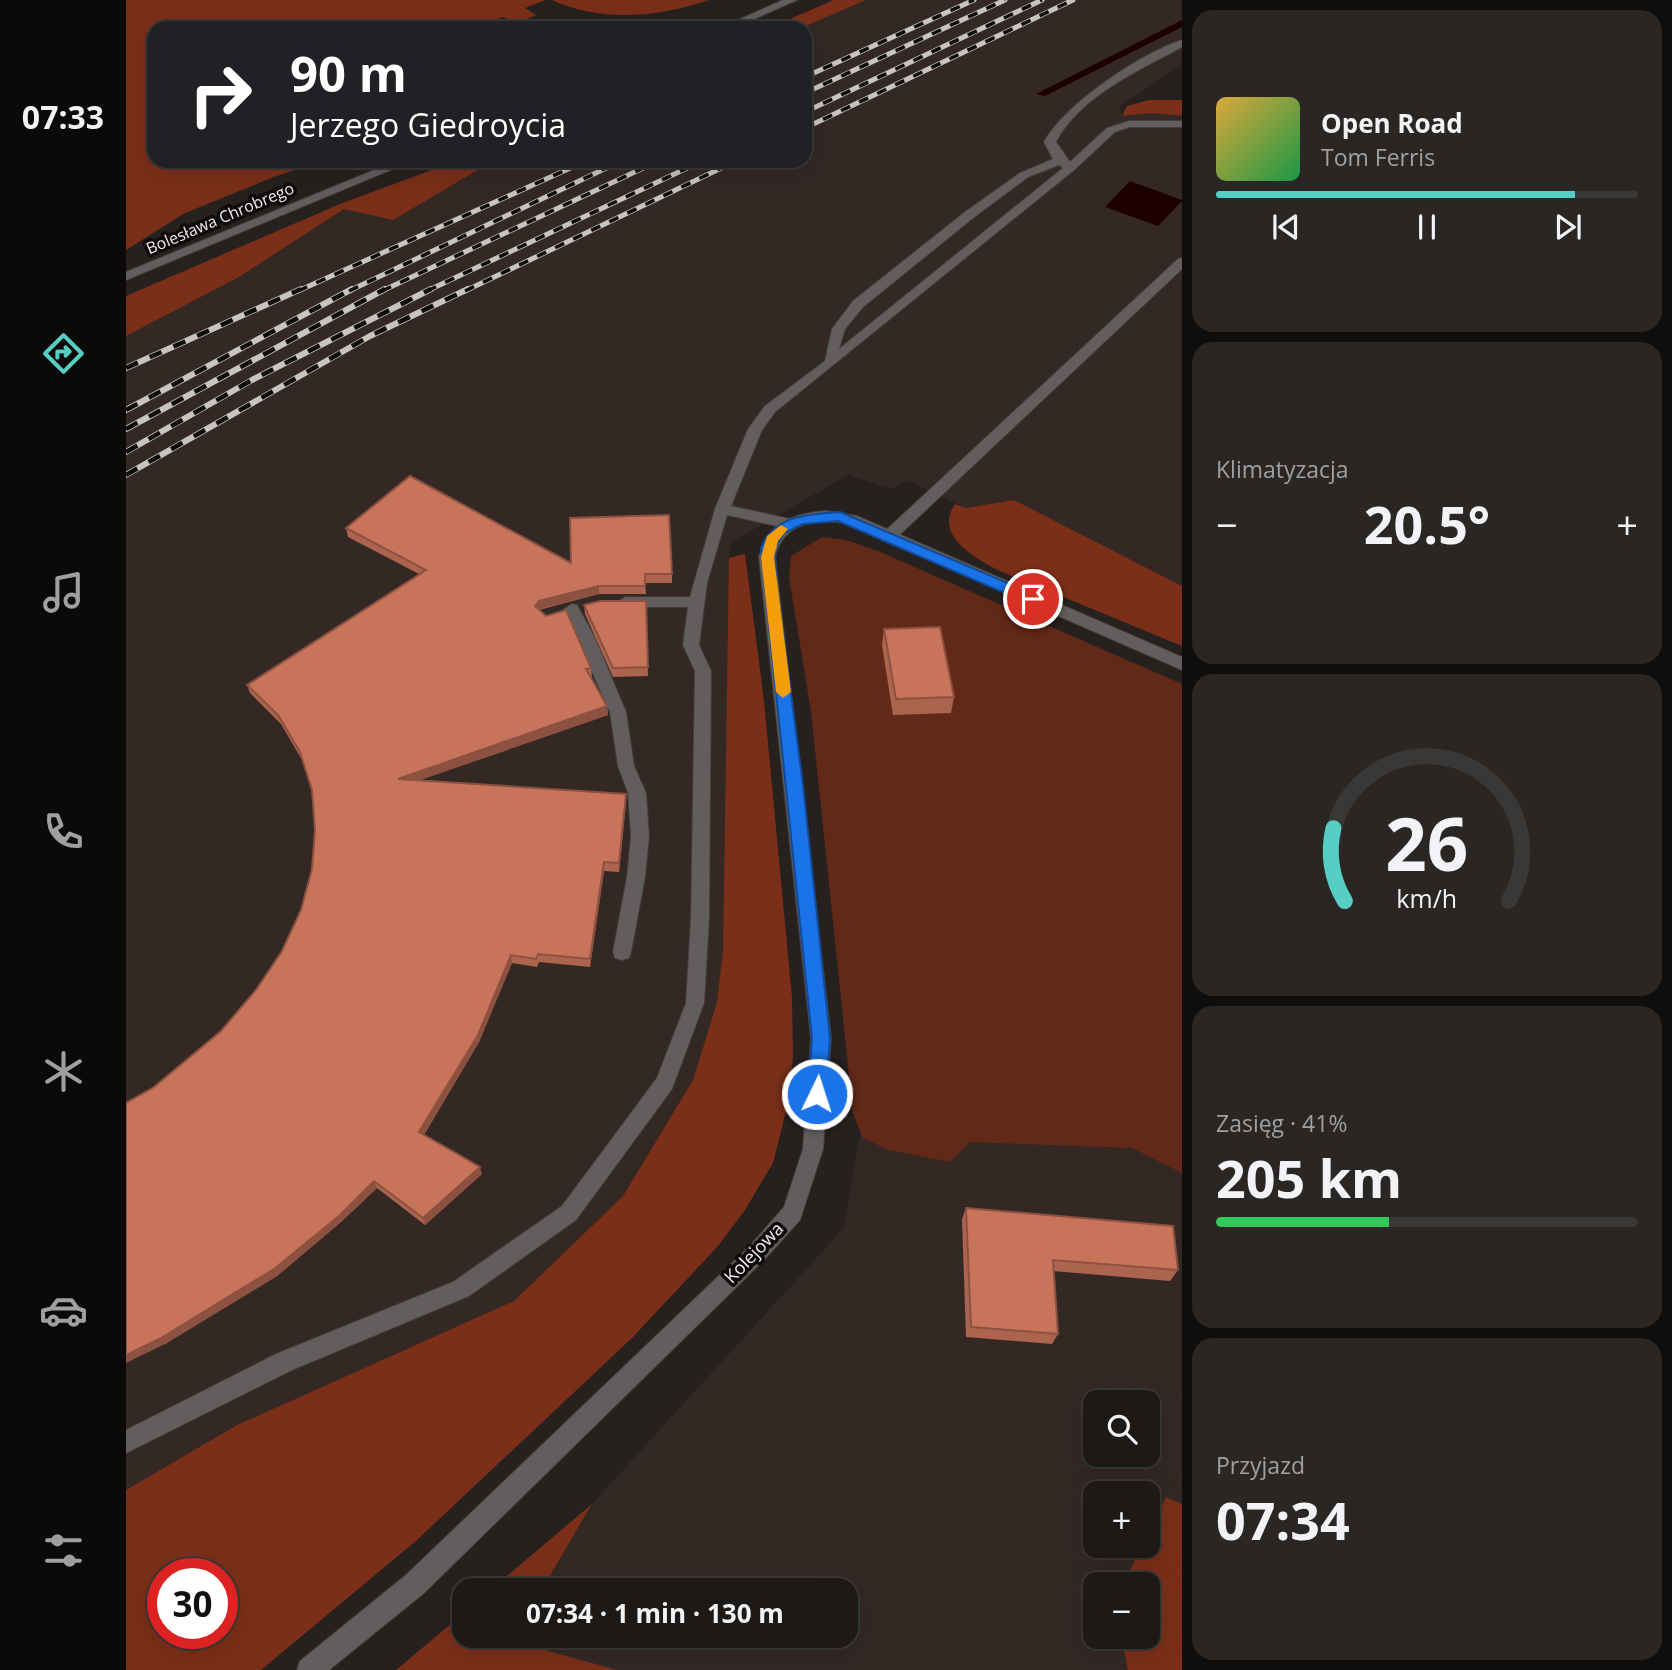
<!DOCTYPE html>
<html lang="pl">
<meta charset="utf-8">
<style>
:root{--surface:#1c1917;--page:#292624;--text:#f1f3f6;--muted:#a0a0a1;--line:#3a3836;--accent:#56cec3}
body{margin:0;font-family:"Open Sans",sans-serif;background:var(--page);color:var(--text);height:100vh;display:flex;flex-direction:column;font-size:26px;white-space:nowrap}
*{box-sizing:border-box;margin:0}
p{font-size:23px;color:var(--muted)}
.icon{flex:none;width:38px;height:38px;fill:none;stroke:currentColor;stroke-width:2;stroke-linecap:round;stroke-linejoin:round}
.map{position:relative;flex:1;overflow:hidden}
.details{display:flex;flex-direction:column;gap:10px;padding:10px;background:#0f0e0d;width:490px}
.details>*{flex:none}
.guide{position:absolute;left:21px;top:21px;width:665px;height:147px;border-radius:21px;box-shadow:0 7px 28px #0002,0 0 0 2px var(--line);background:#202124;color:#fff;overflow:hidden}
.buttons{position:absolute;left:957px;top:1390px;display:grid;gap:14px}
.buttons a{display:grid;place-items:center;width:77px;height:77px;border-radius:14px;background:var(--surface);box-shadow:0 7px 28px #0002,0 0 0 2px var(--line);font-size:35px}
.speed{position:absolute;left:21px;top:1558px;display:flex;gap:14px;font-size:35px;font-weight:700;text-align:center}
.speed>*{display:grid;place-content:center;width:91px;height:91px;border-radius:50%;background:var(--surface);box-shadow:0 7px 28px #0002,0 0 0 2px var(--line);line-height:1}
.speed .limit{border:10px solid #d22;background:#fff;color:#111}
.pin{position:absolute;display:grid;place-items:center;width:60px;height:60px;color:#fff;margin:-30px;border:4px solid #fff;border-radius:50%;box-shadow:0 2px 7px #0007}
.me{position:absolute;width:77px;margin:-38px;rotate:4deg;stroke-linejoin:round;filter:drop-shadow(0 0 5px #0008)}
.turn{display:flex;align-items:center;gap:24px;height:147px;padding:0 28px;font-size:32px}
.turn .icon{width:91px;height:91px;stroke-width:2.5}
.turn b{display:block;font-size:49px;line-height:60px}
.big{font-size:52px;font-weight:700;line-height:1.1}
.details .card{flex:1;display:flex;flex-direction:column;justify-content:center;gap:10px;min-width:0;padding:0 24px;border-radius:21px;background:var(--page)}
.details .dial{align-items:center;gap:0}
.dial svg{height:182px;overflow:visible;fill:none;stroke:var(--line);stroke-width:7;stroke-linecap:round;text-anchor:middle}
.dial text{fill:var(--text);stroke:none}
.song{display:flex;align-items:center;gap:21px}
.cover{width:84px;height:84px;border-radius:10px;background:linear-gradient(135deg,hsl(40 70% 55%),hsl(140 70% 35%))}
.played{height:7px;border-radius:4px;background:linear-gradient(90deg,var(--accent) 85%,var(--line) 85%)}
.keys{display:flex;justify-content:space-around;direction:ltr}
.heat{display:flex;justify-content:space-between;align-items:center;font-size:38px;direction:ltr}
.charge{height:10px;border-radius:5px;background:linear-gradient(90deg,#34c759 41%,var(--line) 0)}
.trip{position:absolute;left:326px;top:1578px;width:406px;height:70px;border-radius:21px;background:var(--surface);box-shadow:0 7px 28px #0002,0 0 0 2px var(--line);font-weight:700;line-height:70px;text-align:center}
main{display:flex;flex:1;min-height:0}
.menu{display:flex;flex-direction:column;width:126px;justify-content:space-around;align-items:center;background:#0b0a09;color:var(--muted)}
.menu .icon{width:49px;height:49px}
.menu .on{color:var(--accent)}
.menu b{font-size:32px;color:var(--text)}
.map>svg:first-child{display:block}
.built{fill:#342825;fill-rule:evenodd}
.green{fill:#622918}
.forest{fill:#7b2f19;fill-rule:evenodd}
.water{fill:#1f0000}
.lines{fill:none;stroke-linecap:round;stroke-linejoin:round}
.stream{fill:#1f0000;fill-rule:evenodd}
.service-casing{stroke:#423d3c;stroke-width:2}
.minor-casing{stroke:#423d3c;stroke-width:2}
.tertiary-casing{stroke:#423d3c;stroke-width:2}
.service{fill:#615e5d;fill-rule:evenodd}
.minor{fill:#615e5d;fill-rule:evenodd}
.tertiary{fill:#615e5d;fill-rule:evenodd}
.rail-far1-casing{stroke:#c8c4c3;stroke-width:5}
.rail-casing{stroke:#c8c4c3;stroke-width:6}
.rail-far1{stroke:#0e0b0b;stroke-width:3.5;stroke-dasharray:10;stroke-linecap:butt}
.rail{stroke:#0e0b0b;stroke-width:4.5;stroke-dasharray:13;stroke-linecap:butt}
.wall{fill:#ac644e}
.shaded-wall{fill:#8c5140}
.building{fill:#c8745b;stroke:#8c5140;stroke-width:2}
.route{fill:#1a73e8;stroke:#114b97;stroke-width:2}
.slow{fill:#f59e0b}
.labels{text-anchor:middle;stroke-width:7;stroke-linejoin:round;paint-order:stroke}
.far-street-label{font-size:16px;fill:#f0eceb;stroke:#0e0b0b}
.street-label{font-size:18px;fill:#f0eceb;stroke:#0e0b0b}
</style>
<main>
<nav class="menu">
<b>07:33</b>
<svg class="icon on" aria-label="directions" viewBox="0 0 24 24"><path d="M12 3l9 9-9 9-9-9zM9 14v-3h6M13 9l2 2-2 2"/></svg>
<svg class="icon" aria-label="music" viewBox="0 0 24 24"><path d="M9 18V5l10-2v13"/><circle cx="6" cy="18" r="3"/><circle cx="16" cy="16" r="3"/></svg>
<svg class="icon" aria-label="phone" viewBox="0 0 24 24"><path d="M5 4h4l2 5-3 2q2 4 5 5l2-3 5 2v4C11 20 4 13 5 4z"/></svg>
<svg class="icon" aria-label="climate" viewBox="0 0 24 24"><path d="M12 3v18M4 7l16 10M4 17L20 7"/></svg>
<svg class="icon" aria-label="car" viewBox="0 0 24 24"><path d="M5 17H2v-5l4-1 3-4h7l3 4 3 1v5h-3M9 17h6M6 11h13"/><circle cx="7" cy="17" r="2"/><circle cx="17" cy="17" r="2"/></svg>
<svg class="icon" aria-label="filters" viewBox="0 0 24 24"><path d="M4 7h16M4 17h16"/><circle cx="9" cy="7" r="2"/><circle cx="15" cy="17" r="2"/></svg>
</nav>
<div class="map">
<svg width="1056" height="1670" viewBox="0 0 1056 1670">
<rect width="100%" height="100%" fill="#26211f"/>
<!-- built -->
<path class="built" d="M 740,0 L 1056,0 L 1056,64 L 993,107 L 997,116 L 1026,113 L 1056,116 L 1056,586 L 888,500 L 840,508 L 781,480 L 766,489 L 722,475 L 604,543 L 597,950 L 591,1002 L 567,1080 L 497,1196 L 388,1301 L 111,1425 L 0,1490 L 0,336 L 113,277 L 218,209 L 366,161 L 679,161 L 679,28 L 675,28 Z
M 1056,728 L 1056,1670 L 370,1670 L 389,1636 L 719,1636 L 719,1591 L 415,1591 L 466,1504 L 718,1228 L 741,1092 ZM 970,1402 L 1022,1402 L 1022,1454 L 970,1454 ZM 970,1493 L 1022,1493 L 1022,1545 L 970,1545 ZM 970,1584 L 1022,1584 L 1022,1636 L 970,1636 Z"/>
<!-- green -->
<path class="green" d="M 696,537 L 720,540 L 752,551 L 1056,684 L 1056,1173 L 1006,1148 L 844,1142 L 824,1162 L 763,1150 L 737,1138 L 727,1113 L 685,712 L 663,577 L 665,556 Z"/>
<!-- forest -->
<path class="forest" d="M 0,0 L 420,0 L 399,8 L 410,15 L 390,24 L 377,17 L 349,28 L 28,28 L 28,161 L 195,161 L 148,177 L 59,213 L 0,250 Z
M 426,0 L 583,0 C 533,17 476,23 426,0 Z
M 708,0 L 740,0 L 675,28 L 643,28 Z
M 1023,100 L 1056,100 L 1056,116 L 1026,113 L 996,116 L 1001,106 Z
M 330,161 L 367,161 L 267,220 L 218,209 L 113,277 L 0,336 L 0,296 L 214,204 Z
M 888,500 L 1056,586 L 1056,646 L 874,571 C 850,559 807,535 829,504 L 840,508 Z
M 619,554 L 638,701 L 666,998 L 667,1056 L 664,1095 L 647,1163 L 619,1210 L 592,1246 L 507,1337 L 291,1540 L 135,1670 L 0,1670 L 0,1490 L 111,1425 L 388,1301 L 497,1196 L 567,1080 L 591,1002 L 597,950 L 603,558 ZM 37,1573 L 96,1573 L 96,1633 L 37,1633 Z
M 1040,1497 L 1056,1504 L 1056,1670 L 1002,1670 L 995,1636 L 1022,1636 L 1022,1584 L 998,1584 L 1016,1545 L 1022,1545 L 1022,1534 Z
M 466,1504 L 415,1591 L 363,1591 Z
M 338,1613 L 338,1636 L 389,1636 L 387,1641 L 491,1670 L 270,1670 Z"/>
<!-- water -->
<path class="water" d="M 1004,181 L 1056,200 L 1056,201 L 1032,226 L 979,207 Z"/>
<g class="lines">
<!-- stream -->
<path class="stream" d="M 1056,20 L 1056,27 L 919,96 L 910,94 Z"/>
<defs>
<path id="service" d="M 1056,40 L 1056,47 C 1012,71 954,96 930,142 L 944,162 L 981,128 L 1003,121 L 1056,121 L 1056,127 L 1004,127 L 989,132 L 948,170 L 649,412 L 636,430 L 605,506 L 664,519 L 671,524 L 664,529 L 601,515 L 581,583 L 573,645 L 585,671 L 583,919 L 578,1003 L 546,1089 L 450,1220 L 343,1296 L 166,1370 L 0,1453 L 0,1430 L 150,1354 L 327,1282 L 436,1206 L 531,1078 L 560,1003 L 565,919 L 569,671 L 557,645 L 562,607 L 499,607 L 491,602 L 499,597 L 564,597 L 589,509 L 622,429 L 639,406 L 699,361 L 706,329 L 727,301 L 839,212 L 894,173 L 927,159 L 918,142 C 940,103 1014,54 1056,40 ZM 933,165 L 937,168 L 713,349 L 719,329 L 737,307 L 847,218 L 902,177 Z
M 1056,258 L 1056,269 L 767,541 L 757,541 L 755,537 L 757,533 L 1052,259 Z
M 446,604 L 451,605 L 469,638 L 500,712 L 508,766 L 520,793 L 523,836 L 519,877 L 505,952 L 503,958 L 496,960 L 489,958 L 487,952 L 501,877 L 505,836 L 502,793 L 492,766 L 484,712 L 438,609 Z"/>
<path id="minor" d="M 700,511 L 731,516 L 1056,657 L 1056,670 L 722,524 C 691,517 657,522 649,557 L 705,1038 L 697,1149 L 674,1220 L 638,1260 L 298,1593 L 203,1670 L 171,1670 L 174,1661 L 280,1575 L 624,1246 L 658,1207 L 677,1149 L 685,1038 L 633,557 C 642,523 668,513 700,511 Z"/>
<path id="tertiary" d="M 657,0 L 671,0 L 608,28 L 594,28 Z
M 270,161 L 286,161 L 0,280 L 0,272 Z"/>
</defs>
<!-- service casing -->
<use href="#service" class="service-casing"/>
<!-- minor casing -->
<use href="#minor" class="minor-casing"/>
<!-- tertiary casing -->
<use href="#tertiary" class="tertiary-casing"/>
<!-- service -->
<use href="#service" class="service"/>
<!-- minor -->
<use href="#minor" class="minor"/>
<!-- tertiary -->
<use href="#tertiary" class="tertiary"/>
<defs>
<path id="rail-far1" d="M 679,77 L 848,0
M 679,93 L 879,0
M 679,112 L 916,0
M 679,128 L 947,0
M 172,291 L 451,165
M 223,291 L 495,161
M 256,291 L 532,161
M 301,291 L 576,161
M 339,291 L 610,161"/>
<path id="rail" d="M 0,368 L 175,289
M 0,410 L 226,289
M 0,429 L 259,289
M 0,452 L 126,380 L 305,289
M 0,475 L 244,336 L 342,289"/>
</defs>
<!-- rail-far1 casing -->
<use href="#rail-far1" class="rail-far1-casing"/>
<!-- rail casing -->
<use href="#rail" class="rail-casing"/>
<!-- rail-far1 -->
<use href="#rail-far1" class="rail-far1"/>
<!-- rail -->
<use href="#rail" class="rail"/>
</g>
<!-- wall -->
<path class="wall" d="M 220,528 L 445,563 L 546,574 L 546,583 L 519,583 L 520,594 L 473,594 L 413,610 L 465,668 L 466,677 L 465,677 L 481,706 L 482,715 L 294,780 L 500,794 L 500,802 L 493,872 L 478,871 L 464,967 L 413,962 L 411,967 L 386,963 L 353,1042 L 298,1135 L 356,1174 L 299,1225 L 251,1188 L 215,1222 L 151,1276 L 39,1344 L 28,1087 L 95,1031 L 130,990 L 156,951 L 175,910 L 186,869 L 189,830 L 186,791 L 176,760 L 155,724 L 124,693 L 121,685 L 293,574 L 222,537 Z
M 520,601 L 522,676 L 487,677 L 459,614 L 458,605 Z
M 758,629 L 828,697 L 825,713 L 767,715 L 756,645 Z
M 840,1208 L 1052,1270 L 1044,1281 L 927,1271 L 932,1334 L 926,1344 L 840,1337 L 836,1219 Z"/>
<!-- shaded-wall -->
<path class="shaded-wall" d="M 473,586 L 473,594 L 413,609 L 409,606 L 413,601 Z
M 481,706 L 482,715 L 274,787 L 272,779 Z
M 500,794 L 500,802 L 493,872 L 493,863 Z
M 478,862 L 478,871 L 464,967 L 464,959 Z
M 385,955 L 386,963 L 353,1042 L 295,1139 L 293,1132 Z
M 354,1167 L 356,1174 L 299,1225 L 297,1218 Z
M 248,1181 L 251,1188 L 215,1222 L 151,1276 L 39,1344 L 0,1363 L 0,1355 Z"/>
<!-- building -->
<path class="building" d="M 284,476 L 445,563 L 444,518 L 543,515 L 546,574 L 519,574 L 519,586 L 473,586 L 413,601 L 409,606 L 420,616 L 440,610 L 465,668 L 460,669 L 481,706 L 272,779 L 500,794 L 493,863 L 478,862 L 464,959 L 412,954 L 410,959 L 385,955 L 352,1035 L 293,1132 L 354,1167 L 297,1218 L 248,1181 L 213,1216 L 148,1269 L 35,1338 L 0,1355 L 0,1103 L 28,1087 L 95,1031 L 130,990 L 156,951 L 175,910 L 186,869 L 189,830 L 186,790 L 174,752 L 152,715 L 121,685 L 300,570 L 220,528 Z
M 474,601 L 520,601 L 522,667 L 487,668 L 458,605 Z
M 814,627 L 828,697 L 770,699 L 758,629 Z
M 840,1208 L 1047,1226 L 1052,1270 L 927,1260 L 932,1334 L 845,1327 Z"/>
<!-- route -->
<path class="route" d="M 714,512 L 912,596 L 914,599 L 912,603 L 902,603 L 712,521 L 677,524 L 658,533 L 649,548 L 650,580 L 677,785 L 704,1038 L 700,1094 L 697,1099 L 691,1102 L 685,1099 L 682,1094 L 686,1038 L 635,548 C 649,515 682,514 714,512 Z"/>
<!-- slow -->
<path class="slow" d="M 655,525 L 662,529 L 652,541 L 648,557 L 665,692 L 657,698 L 650,692 L 635,557 L 641,536 Z"/>
<g class="labels">
<!-- far-street labels -->
<g class="far-street-label">
<text transform="translate(94 218) rotate(-23)" y="6">Bolesława Chrobrego</text>
</g>
<!-- street labels -->
<g class="street-label">
<text transform="translate(628 1253) rotate(-46)" y="6">Kolejowa</text>
</g>
</g>
</svg>
<div class="buttons">
<a><svg class="icon" aria-label="search" viewBox="0 0 24 24"><circle cx="10" cy="10" r="6"/><path d="M15 15l6 6"/></svg></a>
<a>+</a>
<a>−</a>
</div>
<div class="speed"><div class="limit">30</div></div>
<div class="pin" style="left:907px;top:599px;background:#d93025"><svg class="icon" aria-label="arrive" viewBox="0 0 24 24"><path d="M6 21V4h12l-3 4 3 4H6"/></svg></div>
<svg class="me" style="left:691px;top:1094px" viewBox="-20 -20 40 40"><circle r="17" fill="#1a73e8" stroke="#fff" stroke-width="3"/><path d="M0-11L8 9 0 5-8 9z" fill="#fff"/></svg>
<div class="trip">07:34 · 1 min · 130 m</div>
<div class="guide">
<div class="turn"><svg class="icon" aria-label="right" viewBox="0 0 24 24"><path d="M7 20v-9h11M14 6l5 5-5 5"/></svg><div><b>90 m</b>Jerzego Giedroycia</div></div>
</div>
</div>
<section class="details">
<div class="card">
<div class="song"><i class="cover"></i><div><b>Open Road</b><p>Tom Ferris</p></div></div>
<div class="played"></div>
<div class="keys"><svg class="icon" aria-label="previous" viewBox="0 0 24 24"><path d="M18 5L8 12l10 7zM5 5v14"/></svg><svg class="icon" aria-label="pause" viewBox="0 0 24 24"><path d="M8 5v14M16 5v14"/></svg><svg class="icon" aria-label="next" viewBox="0 0 24 24"><path d="M6 5l10 7-10 7zM19 5v14"/></svg></div>
</div>
<div class="card"><p>Klimatyzacja</p>
<div class="heat"><a>−</a><b class="big">20.5°</b><a>+</a></div>
</div>
<div class="card dial"><svg viewBox="0 0 100 80">
<path d="M14 69A42 42 0 1 1 86 69"/>
<path d="M14 69A42 42 0 0 1 9 37" stroke="#56cec3"/>
<text x="50" y="56" font-size="32" font-weight="700">26</text>
<text x="50" y="72" font-size="11">km/h</text>
</svg></div>
<div class="card"><p>Zasięg · 41%</p><b class="big">205 km</b><div class="charge"></div></div>
<div class="card"><p>Przyjazd</p><b class="big">07:34</b></div>
</section>
</main>
